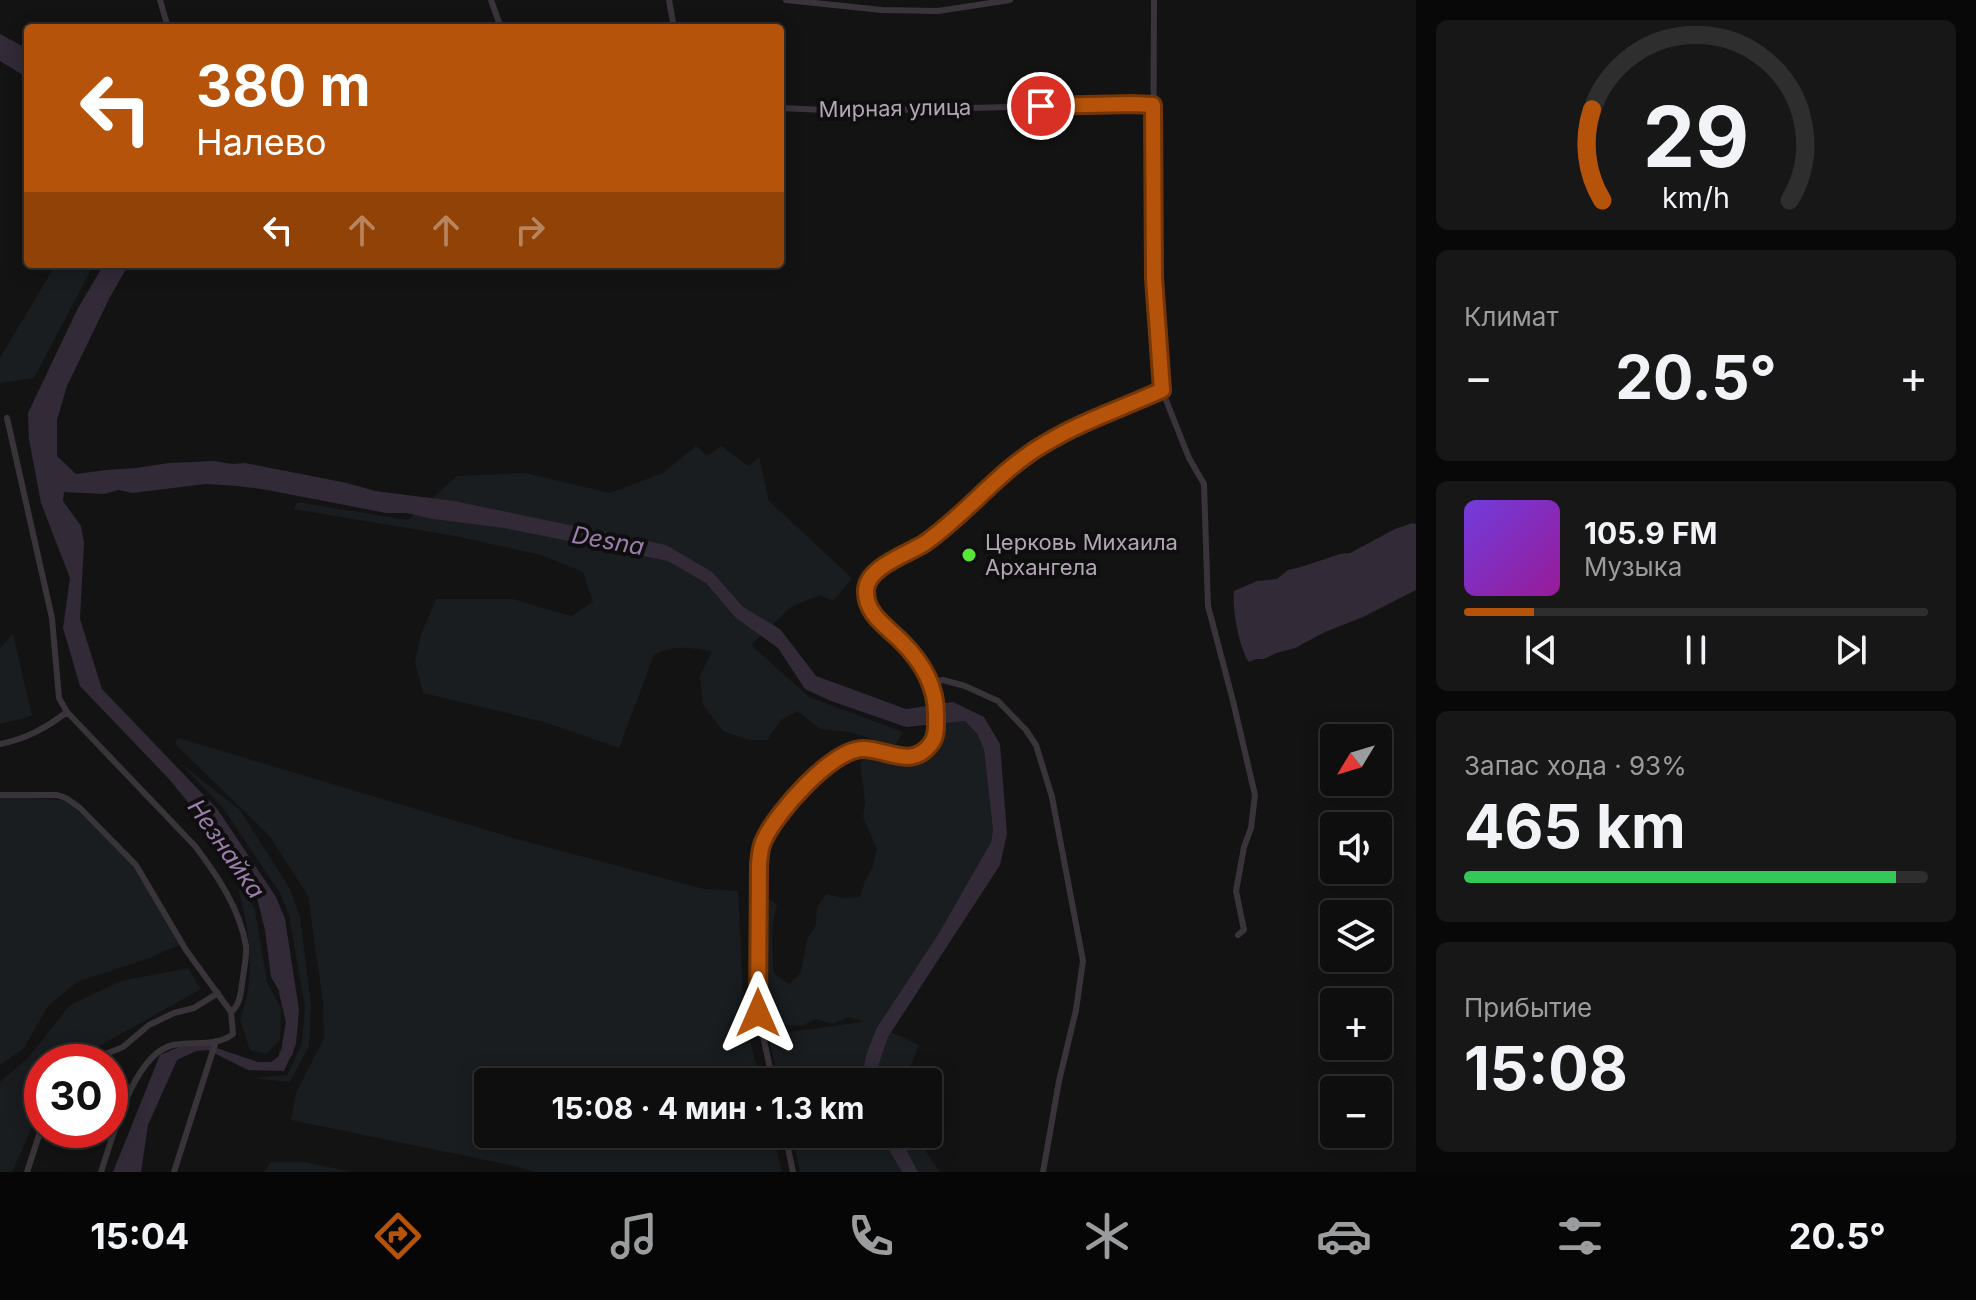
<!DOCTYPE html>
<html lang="ru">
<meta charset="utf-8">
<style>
:root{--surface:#0f0e0f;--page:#181718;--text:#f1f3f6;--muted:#9b9c9e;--line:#2f2e2f;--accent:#b45309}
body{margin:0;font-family:Inter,sans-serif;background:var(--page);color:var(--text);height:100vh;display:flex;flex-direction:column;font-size:30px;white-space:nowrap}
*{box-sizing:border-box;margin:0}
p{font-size:26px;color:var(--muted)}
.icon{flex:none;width:44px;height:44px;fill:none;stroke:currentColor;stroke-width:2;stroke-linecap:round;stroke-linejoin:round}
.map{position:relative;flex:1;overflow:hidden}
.sheet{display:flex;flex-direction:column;gap:20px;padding:20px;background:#080808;width:560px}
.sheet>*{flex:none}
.banner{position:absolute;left:24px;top:24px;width:760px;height:244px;border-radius:8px;box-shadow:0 4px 20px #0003,0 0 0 2px var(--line);background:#b45309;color:#fff;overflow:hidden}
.needle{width:52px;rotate:232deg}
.tools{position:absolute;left:1320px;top:724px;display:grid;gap:16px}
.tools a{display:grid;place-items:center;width:72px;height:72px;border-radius:8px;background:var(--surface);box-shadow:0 4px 20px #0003,0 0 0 2px var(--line);font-size:40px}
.speed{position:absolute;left:24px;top:1044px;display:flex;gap:16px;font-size:40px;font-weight:700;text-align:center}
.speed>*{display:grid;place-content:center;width:104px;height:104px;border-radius:50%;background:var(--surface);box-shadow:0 4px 20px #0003,0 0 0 2px var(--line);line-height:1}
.speed .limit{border:12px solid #d22;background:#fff;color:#111}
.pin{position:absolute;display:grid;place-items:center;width:68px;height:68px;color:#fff;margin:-34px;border:4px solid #fff;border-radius:50%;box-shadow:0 2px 8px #0007}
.me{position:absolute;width:88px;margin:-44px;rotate:0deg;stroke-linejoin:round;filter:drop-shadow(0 0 6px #0008)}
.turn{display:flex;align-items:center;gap:28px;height:168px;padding:0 40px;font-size:36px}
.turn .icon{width:104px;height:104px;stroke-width:2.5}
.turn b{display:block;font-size:56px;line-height:68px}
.lanes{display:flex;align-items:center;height:76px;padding:0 40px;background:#0003;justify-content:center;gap:40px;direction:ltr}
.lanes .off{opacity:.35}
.big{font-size:60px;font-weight:700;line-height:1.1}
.sheet .tile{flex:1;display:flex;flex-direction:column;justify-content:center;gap:12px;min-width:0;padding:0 28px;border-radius:12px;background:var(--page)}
.sheet .dial{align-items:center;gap:0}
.dial svg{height:208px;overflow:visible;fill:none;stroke:var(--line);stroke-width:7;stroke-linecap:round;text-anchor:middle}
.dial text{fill:var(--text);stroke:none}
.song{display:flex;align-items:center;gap:24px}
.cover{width:96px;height:96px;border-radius:12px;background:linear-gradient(135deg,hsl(260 70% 55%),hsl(300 70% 35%))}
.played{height:8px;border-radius:4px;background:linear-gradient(90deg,var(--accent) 15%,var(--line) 15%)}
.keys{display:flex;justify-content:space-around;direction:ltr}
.heat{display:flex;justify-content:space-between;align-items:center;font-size:44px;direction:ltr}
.charge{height:12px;border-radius:6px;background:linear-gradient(90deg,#34c759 93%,var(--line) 0)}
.trip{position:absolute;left:474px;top:1068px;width:468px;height:80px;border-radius:8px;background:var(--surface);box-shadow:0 4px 20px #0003,0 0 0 2px var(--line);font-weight:700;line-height:80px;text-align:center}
.tabs{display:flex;height:128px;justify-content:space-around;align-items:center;background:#060606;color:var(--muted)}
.tabs .icon{width:56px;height:56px}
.tabs .on{color:var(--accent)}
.tabs b{font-size:36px;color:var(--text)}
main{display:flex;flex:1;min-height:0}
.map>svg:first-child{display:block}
.green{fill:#191d1f}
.water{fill:#322a37}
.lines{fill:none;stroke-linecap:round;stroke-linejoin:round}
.river{stroke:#322a37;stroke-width:12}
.street{stroke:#393439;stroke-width:6}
.route-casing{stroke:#753606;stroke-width:20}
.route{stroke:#b45309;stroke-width:14}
.poi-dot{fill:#58e53a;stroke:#0f0e0f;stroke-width:3}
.labels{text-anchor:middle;stroke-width:8;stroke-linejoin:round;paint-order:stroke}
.street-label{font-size:22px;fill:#b2a5b4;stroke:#0f0e0f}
.poi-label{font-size:22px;fill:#b2a5b4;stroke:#0f0e0f;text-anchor:start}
.water-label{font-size:24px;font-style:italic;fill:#9c7ead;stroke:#0f0e0f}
</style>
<main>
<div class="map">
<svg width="1416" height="1172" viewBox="0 0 1416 1172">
<rect width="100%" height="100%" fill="#141314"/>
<!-- green -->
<path class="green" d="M 56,264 L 94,264 L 34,378 L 0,383 L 0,358 Z
M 696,446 L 707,456 L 721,446 L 749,466 L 759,457 L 769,501 L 852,578 L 833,601 L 820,595 L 791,607 L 751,645 L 809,697 L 903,732 L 895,746 L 849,732 L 820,729 L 798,711 L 781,720 L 767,740 L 748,740 L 723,731 L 703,705 L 700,676 L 712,651 C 689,648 676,644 654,655 L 619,748 L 544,722 L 423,693 L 415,662 L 421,634 L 436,599 L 513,599 L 571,616 L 593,602 L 583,572 L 541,555 L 450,535 L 294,509 L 297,502 L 408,520 L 457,476 L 525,473 L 610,493 L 663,473 Z
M 13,634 L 32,716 L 0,724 L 0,648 Z
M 965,721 L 978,735 L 984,750 L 993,830 L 991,842 L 939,933 L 878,1026 L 919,1045 L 904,1082 L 779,1082 L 768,1035 L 863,1022 L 864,1021 L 848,1017 L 832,1024 L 816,1019 L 801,1026 L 768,1024 L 765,1017 L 764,895 L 777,905 C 770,929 772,949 774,973 L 789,984 L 801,973 L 807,939 L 816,925 L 817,907 L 826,894 L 843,898 L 860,897 L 865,881 L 873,866 L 877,849 L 863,817 L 865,801 L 860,762 L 876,755 L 909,764 L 925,760 L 937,749 L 943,723 Z
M 178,738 L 517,839 L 704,889 L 738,891 L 744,1014 L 760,1082 L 488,1082 L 488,1134 L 773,1134 L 782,1172 L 532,1172 L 520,1167 L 291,1120 L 296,1093 L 324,1038 L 323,1002 L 308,896 L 269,835 L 175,744 Z
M 180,763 L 240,810 L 290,889 L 300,917 L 311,1005 L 309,1046 L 290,1082 L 254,1078 L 287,1075 L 302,1043 L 305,1007 L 289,915 L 280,893 L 223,808 Z
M 0,796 L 64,800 L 119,843 L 148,881 L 180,944 L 150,958 L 77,982 L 48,1006 L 24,1048 L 0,1065 Z
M 231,863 L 255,910 L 267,982 L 281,1008 L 280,1040 L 266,1054 L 250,1050 L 240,1019 C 260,968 246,914 231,863 Z
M 188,968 L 201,989 L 71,1062 L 42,1062 L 42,1105 L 12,1172 L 0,1172 L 0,1082 L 28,1058 L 70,1005 L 121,981 Z
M 792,1134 L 914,1134 L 940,1172 L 800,1172 Z
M 271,1162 L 305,1162 L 351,1172 L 264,1172 Z"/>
<!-- water -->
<path class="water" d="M 0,34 L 28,49 L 28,78 L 0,61 Z
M 104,264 L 129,264 L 110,297 L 67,386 L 57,420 L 57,456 L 76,474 L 106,470 L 136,468 L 169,463 L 214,461 L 232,464 L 245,463 L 347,483 L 375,491 L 454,501 L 666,545 L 712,572 L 743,607 L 780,629 L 816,676 L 906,709 L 953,702 L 984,717 L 1000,744 L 1007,834 L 1000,865 L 888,1037 L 877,1069 L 878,1082 L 862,1082 L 862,1079 L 866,1056 L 876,1029 L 939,933 L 991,842 L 993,830 L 984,750 L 978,735 L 965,721 L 906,727 L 831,701 L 805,689 L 778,648 L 736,618 L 706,583 L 668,561 L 504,528 L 433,519 L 406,513 L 386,513 L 262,489 L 237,486 L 206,484 L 132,493 L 119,490 L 104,494 L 64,492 L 63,501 L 81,526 L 84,543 L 80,619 L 102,689 L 218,810 L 276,897 L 285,919 L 299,1010 L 296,1044 L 284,1071 L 248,1070 L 208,1050 L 196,1051 L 177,1060 L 148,1125 L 141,1172 L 113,1172 L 160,1055 L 179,1047 L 207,1045 L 258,1062 L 271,1062 L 286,1051 L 292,1025 L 288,1006 L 271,977 L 265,930 L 255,890 L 244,871 L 169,779 L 80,686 L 63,628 L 70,578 L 41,503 L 29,439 L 28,413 L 77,310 Z
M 1412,523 L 1416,524 L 1416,590 L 1363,617 L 1325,632 L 1295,648 L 1276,653 L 1264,659 L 1256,659 L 1249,662 C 1239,648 1232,609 1234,591 L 1257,581 L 1277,579 L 1288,570 L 1301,567 L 1340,554 L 1350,553 L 1395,529 Z
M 880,1134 L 898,1134 L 918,1172 L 902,1172 Z"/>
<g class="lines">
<!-- river -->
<path class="river" d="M 285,1055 L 287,1052 L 292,1022 L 285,992"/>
<!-- street -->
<path class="street" d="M 160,0 L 168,28
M 491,0 L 501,28
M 669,0 L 674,28
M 786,0 L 882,10 L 938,11 L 1010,0
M 780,108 L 849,111 L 1132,104 L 1153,105
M 1162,390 L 1189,458 L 1204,484 L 1208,606 L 1233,701 L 1255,795 L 1251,828 L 1244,847 L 1236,891 L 1244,930 L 1238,935
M 7,418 L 52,618 L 59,698 L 67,712 L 195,846 C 217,875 240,909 246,946 C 247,956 244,968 243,977 C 241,990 241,1004 231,1012
M 931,683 L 943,680 L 965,686 L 998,701 L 1026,730 L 1036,745 L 1052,797 L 1083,961 L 1076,1010 L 1059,1081 L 1043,1172
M 0,744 C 26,739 46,728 67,712
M 0,795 L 57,795 L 66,798 L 80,808 L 136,865 L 186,950 L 231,1012 L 233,1034 C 217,1047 193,1041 173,1045 C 133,1054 113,1137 101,1172
M 86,1062 L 123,1047 L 149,1025 L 174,1013 L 194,1008 L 218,993
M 773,1082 L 758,1013 L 759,864 C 760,856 760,847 764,840 C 776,813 832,748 863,749 C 887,749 912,769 930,745 C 937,737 936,727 936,717 C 937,687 923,663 902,642 C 888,627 865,615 866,590 C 867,568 908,554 925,543 C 968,513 1000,469 1046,443 C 1082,422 1123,408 1162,390 L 1154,278 L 1153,222 L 1154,0
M 785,1134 L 793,1172
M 27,1172 L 42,1126
M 174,1172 L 216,1041"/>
</g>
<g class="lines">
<defs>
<path id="route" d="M 758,1013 L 759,864 C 760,856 760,847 764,840 C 776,813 832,749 863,749 C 887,749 911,769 930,745 C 937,737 936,727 936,717 C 937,687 923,663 902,642 C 888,627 865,615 866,590 C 867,567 908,554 925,543 C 968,513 1000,469 1046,443 C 1082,421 1123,408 1162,390 L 1154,278 L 1153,105 L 1132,104 L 1041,106"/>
</defs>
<!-- route casing -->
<use href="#route" class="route-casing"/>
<!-- route -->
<use href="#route" class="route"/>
</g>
<!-- markers -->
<circle class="poi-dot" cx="969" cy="555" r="8"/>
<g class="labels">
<!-- street labels -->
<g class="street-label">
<text transform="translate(895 108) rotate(-1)" y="8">Мирная улица</text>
</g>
<!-- poi labels -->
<g class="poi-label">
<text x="985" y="550">Церковь Михаила<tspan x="985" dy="25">Архангела</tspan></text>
</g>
<!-- water labels -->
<g class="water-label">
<text transform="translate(608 541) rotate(10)" y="8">Desna</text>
<text transform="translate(226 849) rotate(55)" y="8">Незнайка</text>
</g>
</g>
</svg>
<div class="tools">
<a><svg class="needle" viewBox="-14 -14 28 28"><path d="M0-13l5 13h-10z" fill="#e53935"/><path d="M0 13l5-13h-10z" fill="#9b9c9e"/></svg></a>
<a><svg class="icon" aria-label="sound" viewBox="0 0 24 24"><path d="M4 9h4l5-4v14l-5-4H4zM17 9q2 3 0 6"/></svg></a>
<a><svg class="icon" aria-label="layers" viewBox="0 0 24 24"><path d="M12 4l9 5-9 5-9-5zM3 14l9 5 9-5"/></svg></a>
<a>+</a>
<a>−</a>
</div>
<div class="speed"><div class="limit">30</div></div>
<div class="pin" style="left:1041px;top:106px;background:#d93025"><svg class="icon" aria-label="arrive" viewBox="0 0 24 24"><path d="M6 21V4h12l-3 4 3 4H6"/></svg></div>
<svg class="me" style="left:758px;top:1013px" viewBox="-20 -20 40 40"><path d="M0-17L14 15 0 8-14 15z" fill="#b45309" stroke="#fff" stroke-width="4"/></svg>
<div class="trip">15:08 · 4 мин · 1.3 km</div>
<div class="banner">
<div class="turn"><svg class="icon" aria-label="left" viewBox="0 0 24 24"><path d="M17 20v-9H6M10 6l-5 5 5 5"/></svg><div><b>380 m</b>Налево</div></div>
<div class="lanes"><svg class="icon" aria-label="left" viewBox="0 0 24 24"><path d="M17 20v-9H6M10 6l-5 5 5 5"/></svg><svg class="icon off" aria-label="ahead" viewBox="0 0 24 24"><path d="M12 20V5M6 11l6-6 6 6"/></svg><svg class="icon off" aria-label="ahead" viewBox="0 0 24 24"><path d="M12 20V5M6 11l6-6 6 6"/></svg><svg class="icon off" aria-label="right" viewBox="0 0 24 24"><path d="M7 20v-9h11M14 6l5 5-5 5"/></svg></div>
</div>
</div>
<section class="sheet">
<div class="tile dial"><svg viewBox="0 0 100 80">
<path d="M14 69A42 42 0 1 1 86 69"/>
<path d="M14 69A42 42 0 0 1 10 34" stroke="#b45309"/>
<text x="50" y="56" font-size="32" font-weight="700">29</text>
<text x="50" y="72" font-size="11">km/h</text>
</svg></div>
<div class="tile"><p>Климат</p>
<div class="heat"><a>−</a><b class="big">20.5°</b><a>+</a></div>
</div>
<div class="tile">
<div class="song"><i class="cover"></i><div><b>105.9 FM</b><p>Музыка</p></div></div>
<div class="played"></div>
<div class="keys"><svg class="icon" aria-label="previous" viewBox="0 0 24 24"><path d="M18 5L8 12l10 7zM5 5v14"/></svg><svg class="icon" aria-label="pause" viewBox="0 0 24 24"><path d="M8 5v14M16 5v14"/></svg><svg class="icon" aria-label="next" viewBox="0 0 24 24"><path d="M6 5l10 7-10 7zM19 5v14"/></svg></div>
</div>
<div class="tile"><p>Запас хода · 93%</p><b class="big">465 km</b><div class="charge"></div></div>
<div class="tile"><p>Прибытие</p><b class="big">15:08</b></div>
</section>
</main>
<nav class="tabs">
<b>15:04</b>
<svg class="icon on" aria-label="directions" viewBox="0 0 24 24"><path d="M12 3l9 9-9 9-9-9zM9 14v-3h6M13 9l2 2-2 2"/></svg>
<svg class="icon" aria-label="music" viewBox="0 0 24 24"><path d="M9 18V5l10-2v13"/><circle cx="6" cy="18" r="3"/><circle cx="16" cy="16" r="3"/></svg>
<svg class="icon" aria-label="phone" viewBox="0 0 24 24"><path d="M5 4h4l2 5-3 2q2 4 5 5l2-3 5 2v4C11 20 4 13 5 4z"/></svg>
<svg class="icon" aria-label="climate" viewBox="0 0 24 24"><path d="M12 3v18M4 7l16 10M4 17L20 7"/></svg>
<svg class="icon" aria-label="car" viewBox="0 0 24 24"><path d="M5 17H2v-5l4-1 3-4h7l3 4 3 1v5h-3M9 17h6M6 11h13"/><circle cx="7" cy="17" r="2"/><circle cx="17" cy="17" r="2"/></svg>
<svg class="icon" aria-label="filters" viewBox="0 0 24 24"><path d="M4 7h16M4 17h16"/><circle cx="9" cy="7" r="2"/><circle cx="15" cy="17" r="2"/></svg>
<b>20.5°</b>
</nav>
